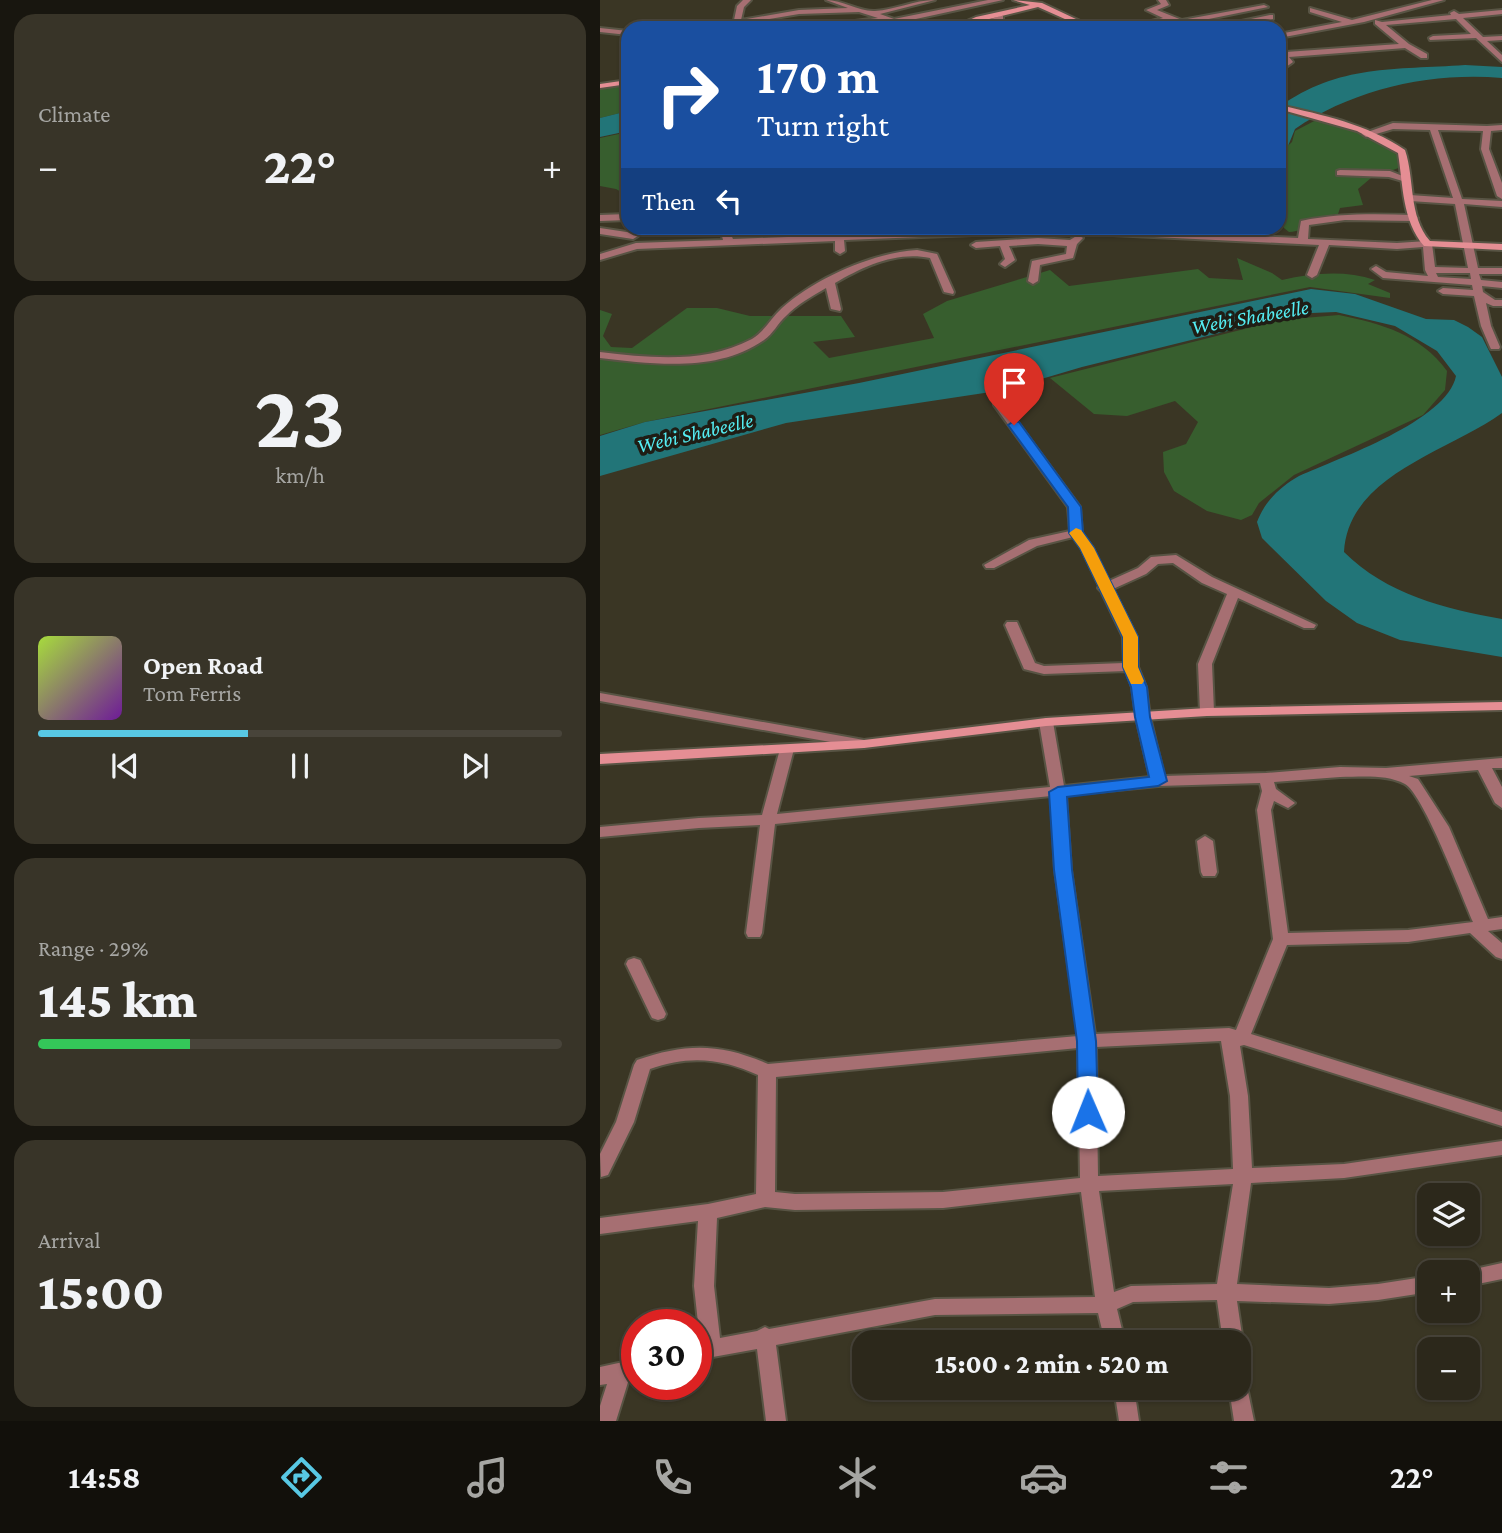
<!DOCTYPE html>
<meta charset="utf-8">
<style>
:root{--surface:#2c281b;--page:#383428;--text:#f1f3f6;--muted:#a6a6a3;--line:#48443a;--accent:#58c8e4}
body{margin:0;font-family:"Crimson Pro",serif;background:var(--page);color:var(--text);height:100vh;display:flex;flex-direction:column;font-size:26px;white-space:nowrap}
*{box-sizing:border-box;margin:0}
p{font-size:23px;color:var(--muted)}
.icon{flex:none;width:38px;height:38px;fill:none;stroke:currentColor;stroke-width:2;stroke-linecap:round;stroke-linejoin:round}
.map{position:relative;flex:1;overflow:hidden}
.drawer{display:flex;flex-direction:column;gap:14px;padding:14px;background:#18160f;width:600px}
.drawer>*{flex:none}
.top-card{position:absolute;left:21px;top:21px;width:665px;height:214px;border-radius:21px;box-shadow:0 2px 5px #0004,0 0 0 2px var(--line);background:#1a4fa0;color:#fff;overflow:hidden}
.tools{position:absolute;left:817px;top:1183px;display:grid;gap:14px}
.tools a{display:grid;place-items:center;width:63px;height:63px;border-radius:14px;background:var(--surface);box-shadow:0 2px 5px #0004,0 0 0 2px var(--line);font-size:35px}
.speed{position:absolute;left:21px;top:1309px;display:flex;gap:14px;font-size:35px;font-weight:700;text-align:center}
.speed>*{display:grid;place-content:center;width:91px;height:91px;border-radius:50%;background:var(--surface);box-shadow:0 2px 5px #0004,0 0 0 2px var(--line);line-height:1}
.speed .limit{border:10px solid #d22;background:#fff;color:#111}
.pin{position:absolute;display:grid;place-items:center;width:60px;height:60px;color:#fff;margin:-72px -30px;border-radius:50% 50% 50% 0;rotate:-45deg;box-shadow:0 0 7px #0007}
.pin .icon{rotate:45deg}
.me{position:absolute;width:77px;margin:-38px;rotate:359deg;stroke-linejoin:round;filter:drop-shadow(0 0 5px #0008)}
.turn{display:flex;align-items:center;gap:24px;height:147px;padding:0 21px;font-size:32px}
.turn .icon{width:91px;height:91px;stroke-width:2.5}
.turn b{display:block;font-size:49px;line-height:60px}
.then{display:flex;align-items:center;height:66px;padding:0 21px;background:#0003;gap:14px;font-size:26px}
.big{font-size:52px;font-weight:800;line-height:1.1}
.drawer .tile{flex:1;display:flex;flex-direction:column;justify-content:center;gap:10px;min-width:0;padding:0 24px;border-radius:21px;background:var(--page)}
.drawer .dial{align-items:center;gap:0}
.dial b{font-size:91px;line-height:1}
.song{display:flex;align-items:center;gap:21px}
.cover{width:84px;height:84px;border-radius:10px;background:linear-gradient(135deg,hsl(80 70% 55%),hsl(280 70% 35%))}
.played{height:7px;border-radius:4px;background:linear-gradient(90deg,var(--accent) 40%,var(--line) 40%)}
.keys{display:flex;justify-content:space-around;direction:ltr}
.heat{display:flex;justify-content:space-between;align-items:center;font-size:38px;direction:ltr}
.charge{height:10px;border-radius:5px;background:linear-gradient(90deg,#34c759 29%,var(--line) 0)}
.trip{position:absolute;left:252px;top:1330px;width:399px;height:70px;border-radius:21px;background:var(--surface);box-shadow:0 2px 5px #0004,0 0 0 2px var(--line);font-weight:800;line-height:70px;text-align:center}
.tab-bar{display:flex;height:112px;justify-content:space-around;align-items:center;background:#12100b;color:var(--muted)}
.tab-bar .icon{width:49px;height:49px}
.tab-bar .active{color:var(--accent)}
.tab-bar b{font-size:32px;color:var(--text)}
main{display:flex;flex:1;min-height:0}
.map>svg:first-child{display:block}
.green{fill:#375e2e}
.water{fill:#227578}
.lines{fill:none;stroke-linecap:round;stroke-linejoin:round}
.street-casing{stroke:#585444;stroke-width:4}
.secondary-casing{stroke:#585444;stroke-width:4}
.street{fill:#a66f72;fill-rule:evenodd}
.secondary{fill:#e58e94;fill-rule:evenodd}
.route{fill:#1a73e8;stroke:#114b97;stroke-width:2}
.slow{fill:#f59e0b}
.labels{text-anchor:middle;stroke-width:7;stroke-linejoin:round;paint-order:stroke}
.water-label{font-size:21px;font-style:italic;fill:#54ecf2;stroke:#1f1d15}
</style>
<main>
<section class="drawer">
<div class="tile"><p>Climate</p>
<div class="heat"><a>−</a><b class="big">22°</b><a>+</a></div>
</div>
<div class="tile dial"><b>23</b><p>km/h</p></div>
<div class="tile">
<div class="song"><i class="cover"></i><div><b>Open Road</b><p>Tom Ferris</p></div></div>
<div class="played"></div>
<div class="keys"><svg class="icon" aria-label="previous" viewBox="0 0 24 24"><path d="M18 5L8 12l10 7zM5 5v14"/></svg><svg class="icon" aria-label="pause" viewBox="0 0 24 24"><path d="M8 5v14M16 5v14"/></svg><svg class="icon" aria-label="next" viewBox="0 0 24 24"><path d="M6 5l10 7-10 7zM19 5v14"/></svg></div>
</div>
<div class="tile"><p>Range · 29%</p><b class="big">145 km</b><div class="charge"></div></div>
<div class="tile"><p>Arrival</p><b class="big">15:00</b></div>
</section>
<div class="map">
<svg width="902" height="1421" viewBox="0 0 902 1421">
<rect width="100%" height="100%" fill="#3a3624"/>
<!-- green -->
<path class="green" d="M 28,84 L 28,111 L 0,118 L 0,88 Z
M 718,119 L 742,124 L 800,151 L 804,166 L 771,178 L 758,189 L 763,205 L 740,208 L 738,214 C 718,216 709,231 689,232 L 684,228 L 682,190 L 679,189 L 679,154 L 692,142 L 695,131 Z
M 28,132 L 28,196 L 16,189 L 0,186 L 0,138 Z
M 637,258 L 672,273 L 682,280 C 713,273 745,270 775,280 L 768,284 L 790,293 L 790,298 L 710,287 L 45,422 L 0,435 L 0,310 L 12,314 L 3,336 L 11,347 L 32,348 L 87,308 L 117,308 L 150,316 L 241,316 L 255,337 L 213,342 L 229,358 L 334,338 L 323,314 L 347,301 L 450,270 L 469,286 L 598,269 L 609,278 L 643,280 Z
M 739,315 C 782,324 820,334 847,371 L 845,390 L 823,415 L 694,475 L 659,503 L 652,515 L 641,520 L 607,511 L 574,491 L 564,472 L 563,452 L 586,444 L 598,422 L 575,401 L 527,416 L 494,414 L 450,378 L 680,320 Z"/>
<!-- water -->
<path class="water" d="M 865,65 L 902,67 L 902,78 C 830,72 754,89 695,129 L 688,146 L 679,152 L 679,107 C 739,64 795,70 865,65 Z
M 28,111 L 28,131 L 0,137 L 0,118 Z
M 711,289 L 755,294 L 826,319 L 854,320 L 868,327 L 882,337 L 902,377 L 902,413 C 848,452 748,475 744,552 C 786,594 845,609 902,619 L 902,657 L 800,640 L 757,623 L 726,601 L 670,546 L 662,538 L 657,522 C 665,501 680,487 699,476 C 739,458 847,421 856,376 L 837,351 L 795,326 L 736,312 L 712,313 L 676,319 L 482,367 L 404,390 L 186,423 L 0,476 L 0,436 L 45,422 L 259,383 Z"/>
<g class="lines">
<defs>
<path id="street" d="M 143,0 L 151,0 L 144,7 L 141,20 L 199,10 L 248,8 L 226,0 C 243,0 259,12 275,11 C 295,10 314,0 335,0 L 280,14 L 294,19 L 388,0 L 403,0 L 302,22 L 318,28 L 307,28 L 286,21 L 228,27 L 224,25 L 278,18 L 259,12 L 199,14 L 133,25 L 137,6 Z
M 558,0 L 566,0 L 569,5 L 557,10 L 582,20 L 664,5 L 668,7 L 589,23 L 591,25 L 587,27 L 570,21 L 539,28 L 525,28 L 563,18 L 546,10 L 561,4 Z
M 832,0 L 844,0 L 764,22 L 679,38 L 679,34 L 742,22 L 710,12 L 710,8 L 752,20 Z
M 902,10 L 902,14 L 863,18 L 883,37 L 902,36 L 902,40 L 887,41 L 902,55 L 902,62 L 876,38 L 830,40 L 829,38 L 833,36 L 871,34 L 856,19 L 786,25 L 809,44 L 827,54 L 827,58 L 821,58 L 805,48 L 689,57 L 693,62 L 679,72 L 679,66 L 685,62 L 679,55 L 679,51 L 682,50 L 686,52 L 799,44 L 775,24 L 775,20 L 782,22 L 851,15 L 850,13 L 854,11 L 859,14 Z
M 670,15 L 673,15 L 673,19 L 624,28 L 608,28 Z
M 400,16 L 403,16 L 403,20 L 386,24 L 382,22 Z
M 0,28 L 28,31 L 28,35 L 0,32 Z
M 793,123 L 887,126 L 902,125 L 902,130 L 891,131 L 889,149 L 902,183 L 902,199 L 897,196 L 881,149 L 883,131 L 838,130 L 862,199 L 902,201 L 902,207 L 864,204 L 878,268 L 902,268 L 902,274 L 879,274 L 881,280 L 902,282 L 902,288 L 882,286 L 883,292 L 895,300 L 902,300 L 902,306 L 893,306 L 886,303 L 891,326 L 900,347 L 899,349 L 891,349 L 890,347 L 881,326 L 874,296 L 843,294 L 838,291 L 843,288 L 873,290 L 872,285 L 783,278 L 771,269 L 776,266 L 786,272 L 828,276 L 825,270 L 823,247 L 797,249 L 729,245 L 717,275 L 712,278 L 707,275 L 719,245 L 451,232 L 244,240 L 245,251 L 240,254 L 235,251 L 235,241 L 37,249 L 0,260 L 0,254 L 36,243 L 123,240 L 120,228 L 128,228 L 133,239 L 419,228 L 478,228 L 698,238 L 701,221 C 738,213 775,214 813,215 L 818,218 L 813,221 L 745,220 L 709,225 L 708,239 L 797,243 L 827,241 L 832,244 L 835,267 L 868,268 L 855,204 L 810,201 L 805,198 L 810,195 L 853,198 L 830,130 L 793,129 L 766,137 L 762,134 ZM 836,273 L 870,273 L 871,279 L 838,277 Z
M 740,170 L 790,171 L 810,179 L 806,182 L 789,177 L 737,175 L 737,171 Z
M 28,214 L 28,220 L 0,221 L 0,215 Z
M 0,228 L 33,233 L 38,236 L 33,239 L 0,234 Z
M 478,235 L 483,238 L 477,244 L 473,258 L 440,265 L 438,281 L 433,284 L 428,281 L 432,261 L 466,254 L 467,246 L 438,244 L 409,246 L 415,260 L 405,267 L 400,264 L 405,259 L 400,246 L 376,248 L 371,245 L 376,242 L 438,238 L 470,240 Z
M 317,250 L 337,254 L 354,292 L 353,294 L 344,292 L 330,258 C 297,251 264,266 235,283 L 241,309 L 240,311 L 231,309 L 226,288 C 213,296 197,304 186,316 C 178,323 173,334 164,340 C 117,373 53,364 0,358 L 0,352 C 52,358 104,364 152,339 C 165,331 171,318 182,308 C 216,278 272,253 317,250 Z
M 398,394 L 402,395 L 405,405 L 480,507 L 482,533 L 493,548 L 509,581 L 538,568 L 551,557 L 576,555 L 612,577 L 716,625 L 714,628 L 704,628 L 638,598 L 612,664 L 614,712 L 607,716 L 600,712 L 598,664 L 627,594 L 602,583 L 573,563 L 558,564 L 546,574 L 513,589 L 537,637 L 538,667 L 546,687 L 550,717 L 564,776 L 666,773 L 740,767 L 786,768 L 902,758 L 902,768 L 892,768 L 902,787 L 902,808 L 895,803 L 878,770 L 809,776 L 818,779 L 849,827 L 888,919 L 902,917 L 902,929 L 888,931 L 902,943 L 902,959 L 896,957 L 870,933 L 808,942 L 687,945 L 651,1034 L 902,1112 L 902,1126 L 644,1045 L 640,1046 L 648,1096 L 652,1168 L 744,1164 L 902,1141 L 902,1155 L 744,1178 L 651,1183 L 637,1284 L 729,1288 L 778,1284 L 830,1276 L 830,1292 L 778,1300 L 729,1304 L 637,1301 L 643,1342 L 639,1349 L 639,1342 L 623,1342 L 617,1300 L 533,1302 L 517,1309 L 525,1342 L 505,1342 L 498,1313 L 335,1315 L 176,1345 L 186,1421 L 166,1421 L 157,1349 L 96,1360 L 96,1342 L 100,1341 L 94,1286 L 98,1221 L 0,1234 L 0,1218 L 108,1204 L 156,1194 L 158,1075 C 122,1058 88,1055 50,1069 L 34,1122 L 8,1175 L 1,1177 L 0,1154 L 16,1122 L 34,1065 L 37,1060 C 86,1043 120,1043 168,1064 L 478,1036 L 455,870 L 451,796 L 175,824 L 162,933 L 160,937 L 148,937 L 146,933 L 160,825 L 99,828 L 0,837 L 0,827 L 99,818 L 162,815 L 180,749 L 187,745 L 194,749 L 177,814 L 450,787 L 439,722 L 446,718 L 453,722 L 464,786 L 550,777 L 536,717 L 532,687 L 526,671 L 444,674 L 424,669 L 405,625 L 407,622 L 417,622 L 435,663 L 444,666 L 524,663 L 523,637 L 501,591 L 498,588 L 499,586 L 481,548 L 473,537 L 437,546 L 394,568 L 386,568 L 384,565 L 429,540 L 470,531 L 468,507 L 394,405 L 393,397 ZM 740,777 C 761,777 786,774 805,784 C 824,795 862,897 873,922 L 808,930 L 688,933 L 671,810 L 674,801 L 688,808 L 695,803 L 676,789 L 674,782 ZM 660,783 L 662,791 L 657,810 L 673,939 L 636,1030 L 629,1028 L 495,1034 L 471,870 L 466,795 L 558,786 ZM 621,1041 L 630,1096 L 633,1169 L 498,1176 L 496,1047 ZM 478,1048 L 480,1178 L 343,1192 L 195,1194 L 175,1192 L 176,1077 ZM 633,1184 L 617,1284 L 531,1286 L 514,1292 L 499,1191 ZM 481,1192 L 495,1297 L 335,1299 L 169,1329 L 165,1327 L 157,1331 L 120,1338 L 114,1286 L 117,1218 L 165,1207 L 195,1210 L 343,1208 Z
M 0,693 L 264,740 L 271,744 L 264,748 L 0,701 Z
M 605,836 L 613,841 L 617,872 L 615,876 L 603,876 L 601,872 L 597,841 Z
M 34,958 L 40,960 L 42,964 L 66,1014 L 64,1018 L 58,1020 L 52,1018 L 50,1014 L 26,964 L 28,960 Z
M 902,1263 L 902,1279 L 868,1286 L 868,1272 L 861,1272 Z
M 37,1359 L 37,1377 L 29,1379 L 16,1421 L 0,1421 L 0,1406 L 7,1384 L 0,1385 L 0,1367 Z
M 639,1379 L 646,1382 L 654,1421 L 634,1421 L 629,1388 L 639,1388 Z
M 514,1388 L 534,1388 L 539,1421 L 519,1421 Z"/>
<path id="secondary" d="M 413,0 L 442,3 L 495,28 L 485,28 L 438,7 L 381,21 L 362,28 L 351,28 L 376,17 L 430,5 Z
M 28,80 L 28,84 L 0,88 L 0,84 Z
M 679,105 C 723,115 767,124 805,150 C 815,179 808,216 830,241 L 902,244 L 902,250 L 824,246 C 802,221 803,184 798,153 L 757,131 L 679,109 Z
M 902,702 L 902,710 L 607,716 L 446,726 L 264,748 L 0,764 L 0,754 L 264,740 L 446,718 L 607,708 Z"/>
</defs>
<!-- street casing -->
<use href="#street" class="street-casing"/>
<!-- secondary casing -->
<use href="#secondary" class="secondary-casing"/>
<!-- street -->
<use href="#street" class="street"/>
<!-- secondary -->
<use href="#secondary" class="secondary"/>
</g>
<!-- route -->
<path class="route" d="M 414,421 L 419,422 L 481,507 L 483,532 L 494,548 L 538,637 L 538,667 L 547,687 L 550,717 L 567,781 L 558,786 L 467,797 L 472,870 L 496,1041 L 498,1112 L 495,1118 L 488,1120 L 481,1118 L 478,1112 L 477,1041 L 454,870 L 449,792 L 458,787 L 549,777 L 535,717 L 531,687 L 523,667 L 523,637 L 480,548 L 469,533 L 468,507 L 408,425 Z"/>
<!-- slow -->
<path class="slow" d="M 476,528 L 481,530 L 494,548 L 538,637 L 538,667 L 544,681 L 542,684 L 531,684 L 523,667 L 523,637 L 480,548 L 469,533 Z"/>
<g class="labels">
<!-- water labels -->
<g class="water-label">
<text transform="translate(650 317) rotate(-10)" y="7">Webi Shabeelle</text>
<text transform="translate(95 433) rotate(-13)" y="7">Webi Shabeelle</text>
</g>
</g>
</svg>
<div class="tools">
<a><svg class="icon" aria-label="layers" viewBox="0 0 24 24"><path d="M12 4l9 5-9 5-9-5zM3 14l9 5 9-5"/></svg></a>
<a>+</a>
<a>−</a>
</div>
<div class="speed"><div class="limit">30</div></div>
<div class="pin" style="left:414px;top:425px;background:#d93025"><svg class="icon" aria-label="arrive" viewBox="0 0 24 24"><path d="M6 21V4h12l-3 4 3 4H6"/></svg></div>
<svg class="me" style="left:488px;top:1112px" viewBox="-20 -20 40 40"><circle r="19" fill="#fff"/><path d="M0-13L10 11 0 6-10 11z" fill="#1a73e8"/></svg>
<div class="trip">15:00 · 2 min · 520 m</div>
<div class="top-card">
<div class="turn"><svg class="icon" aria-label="right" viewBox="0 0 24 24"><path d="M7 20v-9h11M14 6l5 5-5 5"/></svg><div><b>170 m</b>Turn right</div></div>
<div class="then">Then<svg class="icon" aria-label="left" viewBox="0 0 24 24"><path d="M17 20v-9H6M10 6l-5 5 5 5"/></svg></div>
</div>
</div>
</main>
<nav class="tab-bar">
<b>14:58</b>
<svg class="icon active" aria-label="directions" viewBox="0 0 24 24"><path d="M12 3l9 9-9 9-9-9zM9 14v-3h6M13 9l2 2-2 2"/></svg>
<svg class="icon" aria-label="music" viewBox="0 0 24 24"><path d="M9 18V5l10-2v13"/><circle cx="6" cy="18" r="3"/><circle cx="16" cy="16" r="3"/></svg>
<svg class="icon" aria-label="phone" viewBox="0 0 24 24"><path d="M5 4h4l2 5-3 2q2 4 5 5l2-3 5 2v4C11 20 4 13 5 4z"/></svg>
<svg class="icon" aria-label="climate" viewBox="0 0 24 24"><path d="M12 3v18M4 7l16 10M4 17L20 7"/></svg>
<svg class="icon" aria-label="car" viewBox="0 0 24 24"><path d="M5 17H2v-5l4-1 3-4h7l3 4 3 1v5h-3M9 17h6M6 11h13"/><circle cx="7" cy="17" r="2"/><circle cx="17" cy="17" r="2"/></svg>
<svg class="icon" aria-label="filters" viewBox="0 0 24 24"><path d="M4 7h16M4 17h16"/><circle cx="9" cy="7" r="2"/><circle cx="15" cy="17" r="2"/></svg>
<b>22°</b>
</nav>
